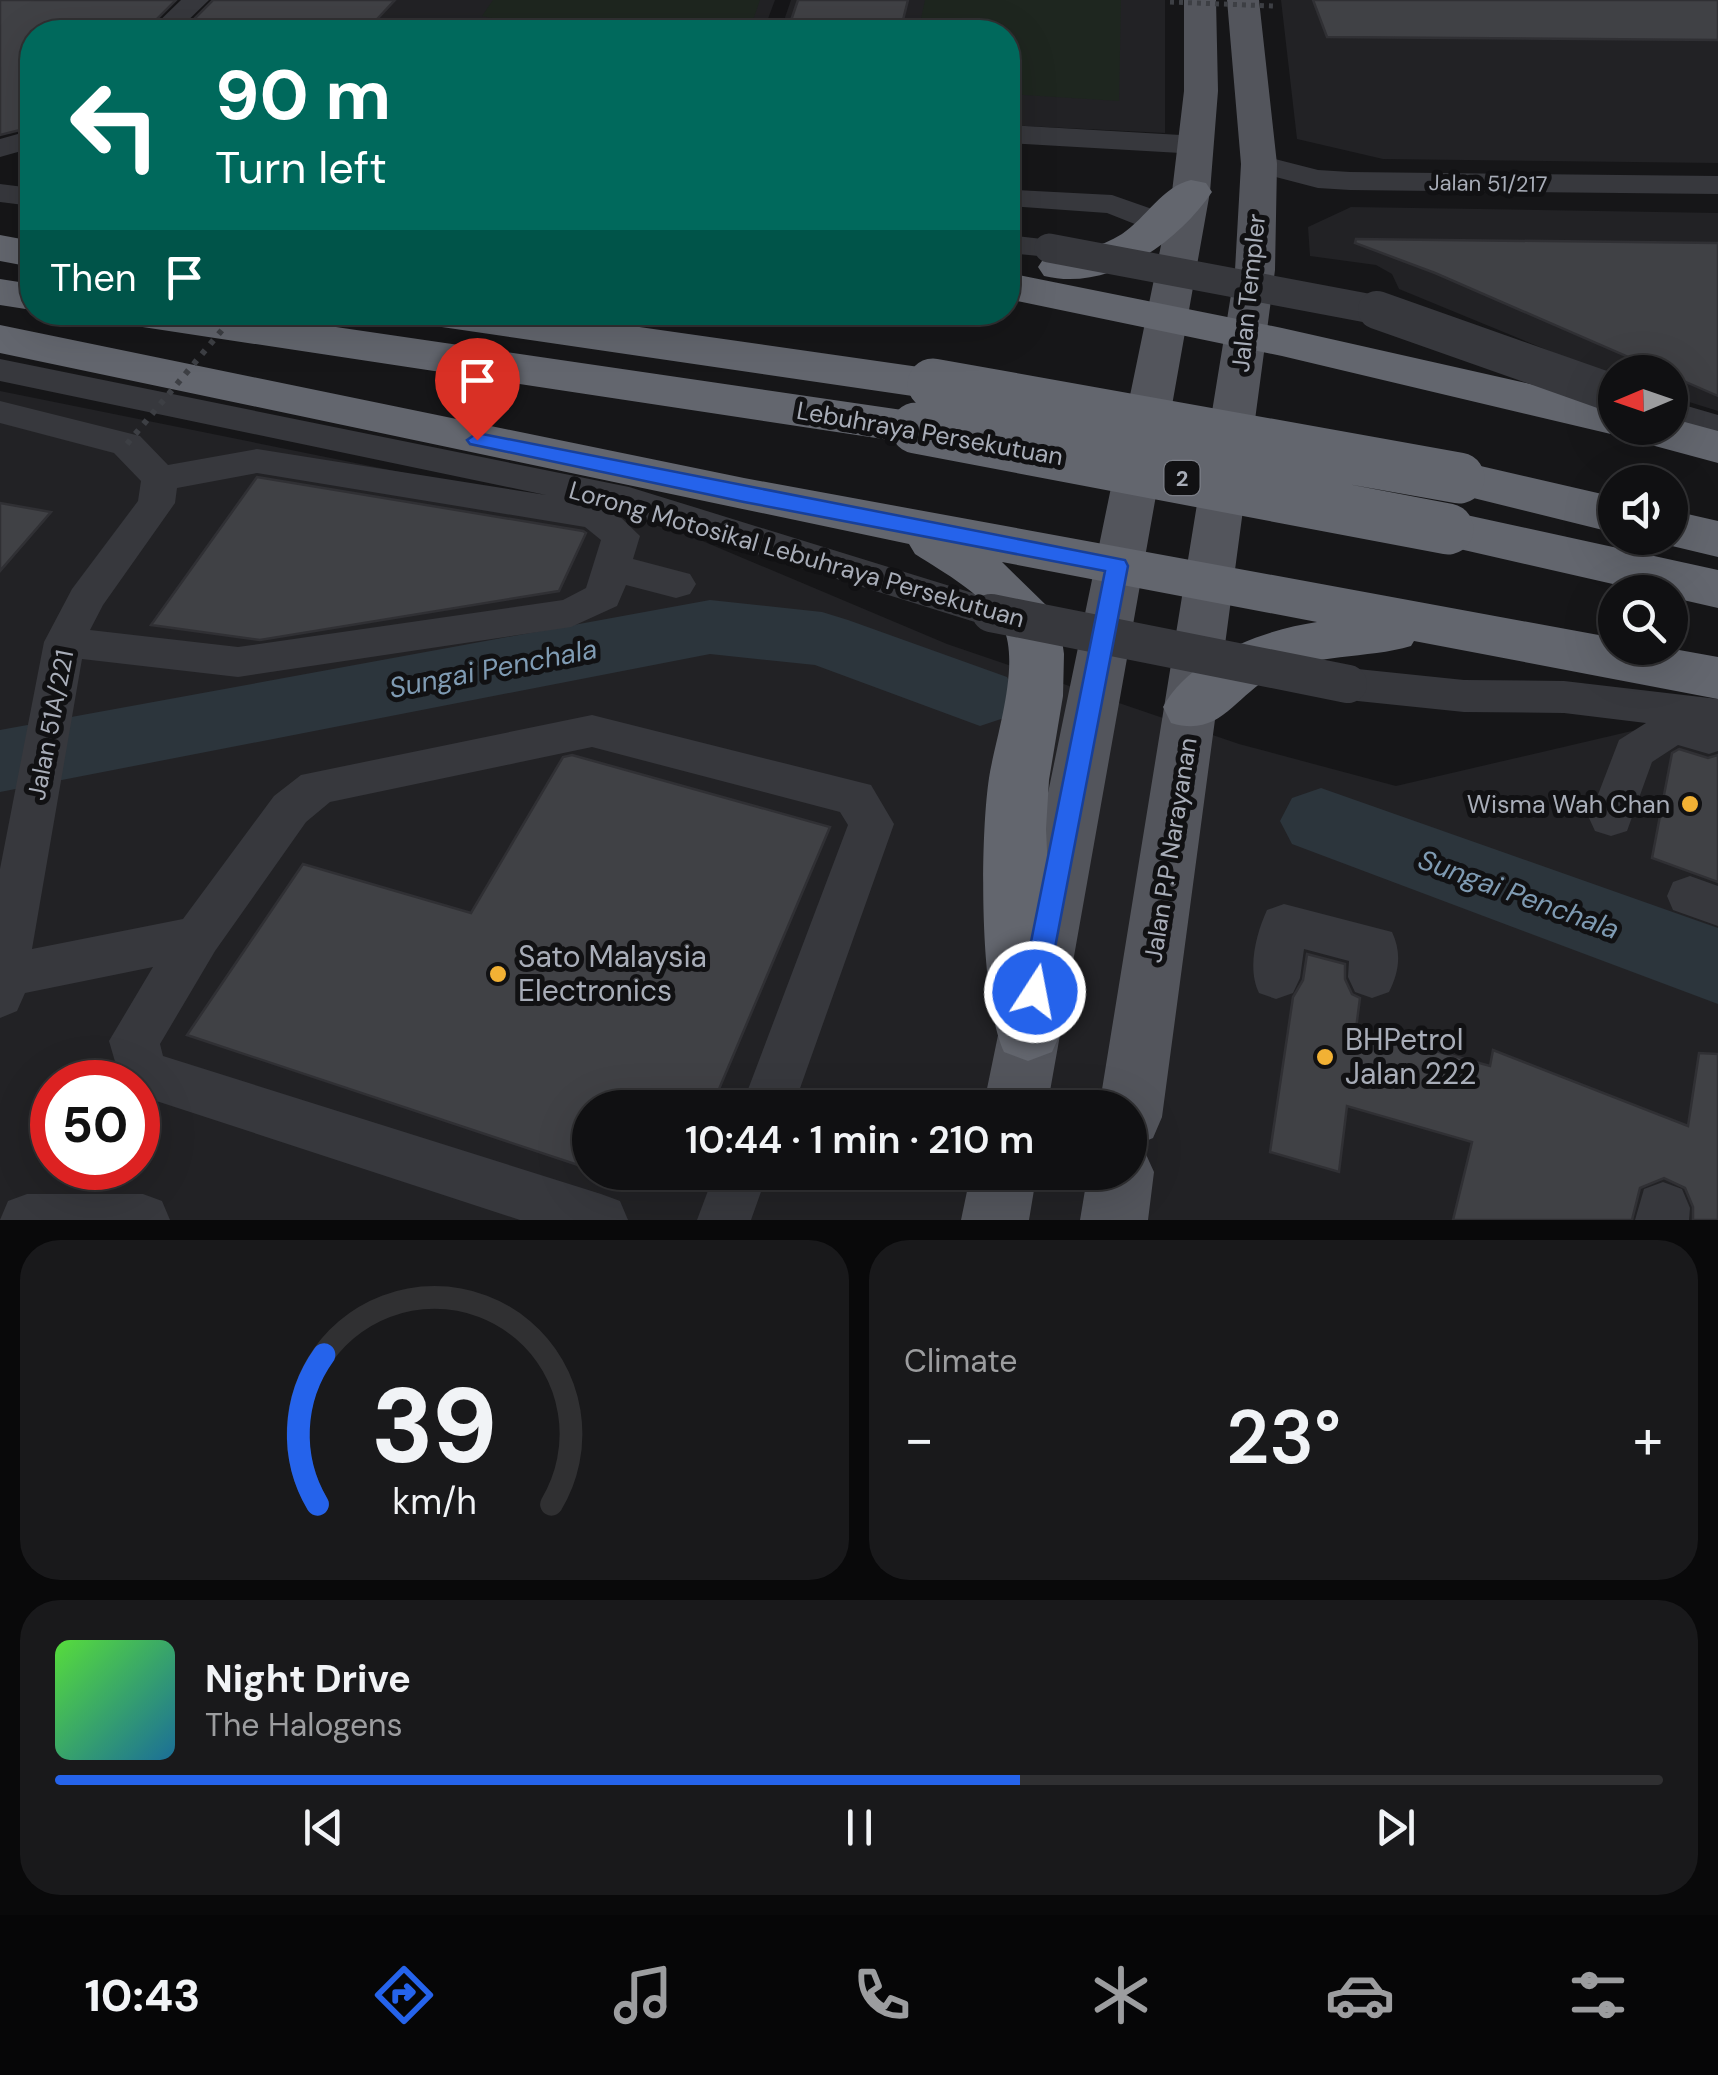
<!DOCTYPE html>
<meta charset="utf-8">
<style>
:root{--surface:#101012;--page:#19191b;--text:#f1f3f6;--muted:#9c9d9f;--line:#303032;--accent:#2563eb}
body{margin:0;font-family:"DM Sans",sans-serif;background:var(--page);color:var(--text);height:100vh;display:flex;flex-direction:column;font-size:38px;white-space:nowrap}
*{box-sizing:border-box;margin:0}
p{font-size:32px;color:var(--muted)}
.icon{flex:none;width:55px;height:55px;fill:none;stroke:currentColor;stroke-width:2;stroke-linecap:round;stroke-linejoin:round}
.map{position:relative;height:1220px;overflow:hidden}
.side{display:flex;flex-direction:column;gap:20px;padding:20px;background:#09090a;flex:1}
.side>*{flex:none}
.guide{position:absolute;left:20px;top:20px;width:1000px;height:305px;border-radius:40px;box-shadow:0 10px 40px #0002,0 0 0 2px var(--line);background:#00695c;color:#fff;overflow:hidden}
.needle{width:65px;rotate:268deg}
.controls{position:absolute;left:1598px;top:355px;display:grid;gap:20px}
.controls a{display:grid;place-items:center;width:90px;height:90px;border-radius:50%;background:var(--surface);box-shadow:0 10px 40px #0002,0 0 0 2px var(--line);font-size:50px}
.speed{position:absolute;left:30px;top:1060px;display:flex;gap:20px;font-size:50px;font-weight:700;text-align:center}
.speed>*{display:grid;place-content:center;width:130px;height:130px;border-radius:50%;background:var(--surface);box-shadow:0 10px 40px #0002,0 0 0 2px var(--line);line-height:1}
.speed .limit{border:15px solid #d22;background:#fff;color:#111}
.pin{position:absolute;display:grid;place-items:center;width:85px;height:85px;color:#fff;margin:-102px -42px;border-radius:50% 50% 50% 0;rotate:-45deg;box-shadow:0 0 10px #0007}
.pin .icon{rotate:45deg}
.me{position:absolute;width:110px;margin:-55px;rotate:11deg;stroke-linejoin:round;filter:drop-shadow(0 0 8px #0008)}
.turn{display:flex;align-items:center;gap:35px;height:210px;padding:0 30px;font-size:45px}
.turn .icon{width:130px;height:130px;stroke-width:2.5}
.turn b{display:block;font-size:70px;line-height:85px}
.then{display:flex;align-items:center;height:95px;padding:0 30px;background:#0003;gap:20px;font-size:38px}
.big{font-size:75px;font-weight:600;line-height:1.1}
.side .card{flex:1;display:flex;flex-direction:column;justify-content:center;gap:15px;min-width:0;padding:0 35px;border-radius:40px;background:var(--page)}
.side .dial{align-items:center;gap:0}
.dial svg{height:260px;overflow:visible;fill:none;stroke:var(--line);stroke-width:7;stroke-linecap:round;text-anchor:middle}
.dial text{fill:var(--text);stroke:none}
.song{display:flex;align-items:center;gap:30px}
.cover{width:120px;height:120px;border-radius:15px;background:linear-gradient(135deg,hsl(110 70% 55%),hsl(200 70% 35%))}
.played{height:10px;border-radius:5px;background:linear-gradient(90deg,var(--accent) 60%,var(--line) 60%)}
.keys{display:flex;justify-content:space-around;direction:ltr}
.heat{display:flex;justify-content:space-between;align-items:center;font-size:55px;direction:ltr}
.side .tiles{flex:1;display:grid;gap:20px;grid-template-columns:1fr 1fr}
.card:last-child{grid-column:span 2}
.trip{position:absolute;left:572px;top:1090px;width:575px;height:100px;border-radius:50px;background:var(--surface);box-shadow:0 10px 40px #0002,0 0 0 2px var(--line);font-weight:600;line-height:100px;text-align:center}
.menu{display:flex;height:160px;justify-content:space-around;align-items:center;background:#060607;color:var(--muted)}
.menu .icon{width:70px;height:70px}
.menu .on{color:var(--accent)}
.menu b{font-size:45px;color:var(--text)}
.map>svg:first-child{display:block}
.built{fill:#222225;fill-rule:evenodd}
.green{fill:#1e261f}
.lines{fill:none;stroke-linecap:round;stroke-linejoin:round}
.river{fill:#2c353c;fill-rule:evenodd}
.building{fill:#404145;stroke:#303034;stroke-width:2.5}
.minor{fill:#37383d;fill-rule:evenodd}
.major{fill:#53555c;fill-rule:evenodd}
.highway{fill:#63666e;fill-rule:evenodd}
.path-bridge-far1{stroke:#3d3f44;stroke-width:5;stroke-dasharray:4 5;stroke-linecap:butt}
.path-bridge{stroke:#3d3f44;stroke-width:6;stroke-dasharray:5 8;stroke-linecap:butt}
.minor-bridge-far1{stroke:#37383d;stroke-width:29}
.minor-bridge{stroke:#37383d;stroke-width:38}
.highway-bridge{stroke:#63666e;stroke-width:51}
.route{fill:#2563eb;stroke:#184099;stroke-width:2.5}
.poi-dot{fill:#f2b134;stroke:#111113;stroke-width:4}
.labels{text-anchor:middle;stroke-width:10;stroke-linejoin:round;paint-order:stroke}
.far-street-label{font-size:22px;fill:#a8adb8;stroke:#111113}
.shield{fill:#111113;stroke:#7b7e86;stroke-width:2.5}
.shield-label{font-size:22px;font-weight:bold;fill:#a8adb8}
.street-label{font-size:25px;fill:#a8adb8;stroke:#111113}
.poi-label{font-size:25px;fill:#a8adb8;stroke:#111113;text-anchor:end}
.water-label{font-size:28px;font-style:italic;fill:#7f9bb3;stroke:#111113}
.near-poi-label{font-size:30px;fill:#a8adb8;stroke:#111113;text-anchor:start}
</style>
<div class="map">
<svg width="1718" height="1220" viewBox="0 0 1718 1220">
<rect width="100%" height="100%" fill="#161618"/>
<!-- built -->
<path class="built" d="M 327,0 L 775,0 L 763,32 L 296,32 Z
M 791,0 L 1165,0 L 1165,133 L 1008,125 L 1008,32 L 780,32 Z
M 1281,0 L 1718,0 L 1718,163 L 1383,159 L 1297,139 Z
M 1351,207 L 1718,213 L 1718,411 L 1670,396 L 1670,372 L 1615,372 L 1615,378 L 1399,289 L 1392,274 L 1376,265 L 1310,256 L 1308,227 Z
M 0,391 L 667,526 L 947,644 L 1239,744 L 1396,786 L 1649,727 L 1718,733 L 1718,1220 L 0,1220 ZM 52,1082 L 138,1082 L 138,1168 L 52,1168 ZM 590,1108 L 1130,1108 L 1130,1172 L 590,1172 Z"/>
<!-- green -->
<path class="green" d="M 493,0 L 760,0 L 749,32 L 515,32 L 520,24 L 482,16 Z
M 925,0 L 1121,0 L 1119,101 L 1008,94 L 1008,32 L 918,32 Z"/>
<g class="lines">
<!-- river -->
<path class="river" d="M 710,600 L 822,612 L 848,620 L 1007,677 L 1018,697 L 1007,717 L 980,726 L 815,665 L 710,654 L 0,792 L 0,730 Z
M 1321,788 L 1718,928 L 1718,1004 L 1292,844 L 1280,821 L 1292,798 Z"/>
</g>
<!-- building -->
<path class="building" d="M 0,0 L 176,0 L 144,32 L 32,32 L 32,127 L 0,135 Z
M 213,0 L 395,0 L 365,32 L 181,32 Z
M 798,0 L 908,0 L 900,32 L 787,32 Z
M 1313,0 L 1718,0 L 1718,40 L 1327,37 Z
M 1356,239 L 1718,243 L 1718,396 L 1435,273 L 1355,243 Z
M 257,477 L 583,531 L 586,533 L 559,591 L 260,640 L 151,625 Z
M 0,503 L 51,512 L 0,571 Z
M 1679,749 L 1708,758 L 1718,755 L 1718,882 L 1652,858 L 1672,753 Z
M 572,755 L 830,827 L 711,1108 L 590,1108 L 590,1169 L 187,1035 L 303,864 L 471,913 L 563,757 Z
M 1307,954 L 1345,964 L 1345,979 L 1352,994 L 1360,998 L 1356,1029 L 1490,1066 L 1493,1050 L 1688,1126 L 1699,1053 L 1718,1054 L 1718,1220 L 1693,1220 L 1693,1207 L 1685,1188 L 1664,1178 L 1640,1188 L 1632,1220 L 1453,1220 L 1472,1142 L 1347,1106 L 1339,1172 L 1270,1152 L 1293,997 L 1303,980 Z"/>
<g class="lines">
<!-- minor -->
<path class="minor" d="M 181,0 L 209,0 L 176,32 L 148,32 Z
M 1008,125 L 1198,136 L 1208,139 L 1213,145 L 1208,151 L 1198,154 L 1008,143 Z
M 32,130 L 32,148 L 0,157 L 0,139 Z
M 1259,155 L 1318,170 L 1350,172 L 1718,176 L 1718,194 L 1350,190 L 1318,188 L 1249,170 L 1244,164 L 1249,158 Z
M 0,184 L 32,188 L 32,206 L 0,202 Z
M 1015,190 L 1112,195 L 1172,216 L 1176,223 L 1172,230 L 1150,230 L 1107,213 L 1008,206 L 1008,192 Z
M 1008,235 L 1060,241 L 1065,248 L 1060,255 L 1049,257 L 1008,253 Z
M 0,359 L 629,487 L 1005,603 L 1011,613 L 1005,623 L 991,627 L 612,509 L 640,536 L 633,559 L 690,574 L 696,584 L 690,594 L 676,598 L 626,585 L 617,606 L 571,627 L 238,677 L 82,659 L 32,949 L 183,919 L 274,796 L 301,775 L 592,715 L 871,785 L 894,824 L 793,1108 L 741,1108 L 848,825 L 840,812 L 592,747 L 330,802 L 306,822 L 215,951 L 160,1044 L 163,1056 L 601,1194 L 620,1201 L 628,1220 L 520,1220 L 138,1095 L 138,1082 L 121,1082 L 109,1041 L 153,967 L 25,993 L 17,1011 L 0,1018 L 0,869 L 44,642 L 72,589 L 138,501 L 141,481 L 114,453 L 0,423 L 0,401 L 140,436 L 168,465 L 257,449 L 546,495 L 0,381 ZM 257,473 L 585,527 L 601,540 L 586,588 L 563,600 L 238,647 L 90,630 L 103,605 L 175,503 L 177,488 Z
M 1670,401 L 1718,415 L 1718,438 L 1670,424 Z
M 1348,668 L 1464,680 L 1564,681 L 1718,699 L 1718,751 L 1709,754 L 1678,745 L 1652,762 L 1627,831 L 1611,836 L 1595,831 L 1589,818 L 1619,740 L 1646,723 L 1564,713 L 1464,712 L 1348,700 L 1333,695 L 1327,684 L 1333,673 Z
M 1690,876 L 1718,886 L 1718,926 L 1673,910 L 1667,896 L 1673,882 Z
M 1284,904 L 1392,932 C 1402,953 1399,972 1389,992 L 1372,998 L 1355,992 L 1348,977 L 1349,961 L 1304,949 L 1300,978 L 1293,993 L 1276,999 L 1259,993 C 1247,969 1256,934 1267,910 Z
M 715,1172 L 768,1172 L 751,1220 L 697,1220 Z
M 1663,1182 L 1682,1189 L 1690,1208 L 1689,1220 L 1635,1220 L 1644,1189 Z
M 27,1194 L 143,1194 L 162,1201 L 170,1220 L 0,1220 L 8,1201 Z"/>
<!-- major -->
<path class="major" d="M 1184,0 L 1216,0 L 1218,91 L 1210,192 L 1047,1108 L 983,1108 L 1172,192 L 1184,91 Z
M 1227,0 L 1259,0 L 1277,164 L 1275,270 L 1162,1117 L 1153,1138 L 1134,1146 L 1144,1150 L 1154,1172 L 1148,1220 L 1080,1220 L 1088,1172 L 1130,1172 L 1130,1108 L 1099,1108 L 1235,270 L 1241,164 Z
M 971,1172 L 1037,1172 L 1029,1220 L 961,1220 Z"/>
<!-- highway -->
<path class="highway" d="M 1191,180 L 1206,183 L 1212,192 C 1177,243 1109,292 1044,276 L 1038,267 L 1044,258 C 1072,251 1097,250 1122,234 C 1146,218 1163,186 1191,180 Z
M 0,235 L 32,241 L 32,267 L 0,261 Z
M 1008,273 L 1282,328 L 1615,403 L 1615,428 L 1670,428 L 1670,418 L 1718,431 L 1718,463 L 1629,439 L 1624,432 L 1615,435 L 1282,356 L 1008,299 Z
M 0,279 L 32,284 L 32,310 L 0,305 Z
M 114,312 L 233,312 L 916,412 L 933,417 L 941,428 L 933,439 L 916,444 L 136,326 L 120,322 Z
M 413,312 L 534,312 L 933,369 L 950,373 L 957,384 L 950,395 L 933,399 L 435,326 L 419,322 Z
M 0,325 L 744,478 L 1615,638 L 1615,648 L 1668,648 L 1718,657 L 1718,699 L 1414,641 L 1411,646 C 1368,659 1311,653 1272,676 C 1234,697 1220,738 1171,723 L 1163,707 C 1190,657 1263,630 1317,622 L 1002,562 L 1047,606 L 1061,633 L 1064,654 L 1063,696 L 1049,780 L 1046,829 L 1050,915 L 1062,1030 L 1052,1052 L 1028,1061 L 1004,1052 C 979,998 980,839 989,778 C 995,739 1021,665 1003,627 C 987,596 943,572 915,554 L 909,544 L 0,353 Z
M 1459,461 L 1615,497 L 1615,533 L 1441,490 L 1434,478 L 1441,466 Z
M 1670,510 L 1718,521 L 1718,557 L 1651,541 L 1650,538 L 1670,538 Z
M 1448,511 L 1718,570 L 1718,608 L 1670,597 L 1670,592 L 1648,592 L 1429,542 L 1422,529 L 1429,516 Z"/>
<!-- path-bridge-far1 -->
<path class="path-bridge-far1" d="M 1170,2 L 1273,6"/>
<!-- path-bridge -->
<path class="path-bridge" d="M 127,444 L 237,312"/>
<!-- minor-bridge-far1 -->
<path class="minor-bridge-far1" d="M 1049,248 L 1388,312"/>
<!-- minor-bridge -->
<path class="minor-bridge" d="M 1377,310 L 1615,394
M 991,613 L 1348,684"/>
<!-- highway-bridge -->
<path class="highway-bridge" d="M 933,384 L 1459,478
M 916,428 L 1448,529"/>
</g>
<!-- route -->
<path class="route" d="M 477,433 L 1125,560 L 1128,566 L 1045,1000 L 1035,1004 L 1025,1000 L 1021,992 L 1105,571 L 744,502 L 470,444 L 467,440 Z"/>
<!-- markers -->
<g class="poi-dot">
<circle cx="1690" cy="804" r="10"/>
<circle cx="498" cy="974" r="10"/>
<circle cx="1325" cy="1057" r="10"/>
</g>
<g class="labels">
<!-- far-street labels -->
<g class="far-street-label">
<text transform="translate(1488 183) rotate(1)" y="8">Jalan 51/217</text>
</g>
<!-- shield labels -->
<rect class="shield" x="1164.5" y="461" width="35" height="34" rx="8"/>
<g class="shield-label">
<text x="1182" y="486">2</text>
</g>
<!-- street labels -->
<g class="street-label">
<text transform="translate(1248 293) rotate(-84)" y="9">Jalan Templer</text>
<text transform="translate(930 433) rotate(10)" y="9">Lebuhraya Persekutuan</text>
<text transform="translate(797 554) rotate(16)" y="9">Lorong Motosikal Lebuhraya Persekutuan</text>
<text transform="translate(50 725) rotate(-79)" y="9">Jalan 51A/221</text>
<text transform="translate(1170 850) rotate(-81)" y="9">Jalan P.P Narayanan</text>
</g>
<!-- poi labels -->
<g class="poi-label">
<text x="1670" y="813">Wisma Wah Chan</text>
</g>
<!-- water labels -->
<g class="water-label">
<text transform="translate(493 668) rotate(-11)" y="10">Sungai Penchala</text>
<text transform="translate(1519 894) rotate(20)" y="10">Sungai Penchala</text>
</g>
<!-- near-poi labels -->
<g class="near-poi-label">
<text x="518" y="967">Sato Malaysia<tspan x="518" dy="34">Electronics</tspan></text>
<text x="1345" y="1050">BHPetrol<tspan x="1345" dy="34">Jalan 222</tspan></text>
</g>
</g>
</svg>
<div class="controls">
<a><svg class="needle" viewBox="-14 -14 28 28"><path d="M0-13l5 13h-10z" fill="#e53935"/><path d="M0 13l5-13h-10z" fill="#9c9d9f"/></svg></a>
<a><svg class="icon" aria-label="sound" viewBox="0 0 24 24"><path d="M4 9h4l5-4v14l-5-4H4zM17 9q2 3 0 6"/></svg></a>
<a><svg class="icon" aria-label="search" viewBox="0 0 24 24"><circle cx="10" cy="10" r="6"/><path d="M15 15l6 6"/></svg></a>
</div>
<div class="speed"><div class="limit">50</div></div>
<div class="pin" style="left:477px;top:440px;background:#d93025"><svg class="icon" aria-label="arrive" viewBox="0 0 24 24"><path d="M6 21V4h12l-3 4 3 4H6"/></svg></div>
<svg class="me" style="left:1035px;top:992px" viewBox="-20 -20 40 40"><circle r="17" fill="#2563eb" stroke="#fff" stroke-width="3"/><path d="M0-11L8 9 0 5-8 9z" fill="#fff"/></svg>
<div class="trip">10:44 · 1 min · 210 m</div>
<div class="guide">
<div class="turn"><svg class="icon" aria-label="left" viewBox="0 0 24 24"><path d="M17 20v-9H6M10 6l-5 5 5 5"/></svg><div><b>90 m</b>Turn left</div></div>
<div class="then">Then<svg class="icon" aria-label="arrive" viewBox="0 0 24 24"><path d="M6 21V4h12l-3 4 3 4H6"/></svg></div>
</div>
</div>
<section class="side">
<div class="tiles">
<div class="card dial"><svg viewBox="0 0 100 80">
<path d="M14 69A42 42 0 1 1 86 69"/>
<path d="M14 69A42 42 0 0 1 16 23" stroke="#2563eb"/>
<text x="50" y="56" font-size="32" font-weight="700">39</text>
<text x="50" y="72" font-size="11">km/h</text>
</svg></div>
<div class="card"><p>Climate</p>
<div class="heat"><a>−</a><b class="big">23°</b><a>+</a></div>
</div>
<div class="card">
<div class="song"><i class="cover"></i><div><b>Night Drive</b><p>The Halogens</p></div></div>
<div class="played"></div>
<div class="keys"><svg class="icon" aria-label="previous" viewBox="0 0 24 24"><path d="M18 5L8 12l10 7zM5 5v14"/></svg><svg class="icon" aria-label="pause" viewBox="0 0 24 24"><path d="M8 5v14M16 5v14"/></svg><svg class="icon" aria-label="next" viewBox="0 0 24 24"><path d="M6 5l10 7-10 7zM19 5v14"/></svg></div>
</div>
</div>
</section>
<nav class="menu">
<b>10:43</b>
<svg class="icon on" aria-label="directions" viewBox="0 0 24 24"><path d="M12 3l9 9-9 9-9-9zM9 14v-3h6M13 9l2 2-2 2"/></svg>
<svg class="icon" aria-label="music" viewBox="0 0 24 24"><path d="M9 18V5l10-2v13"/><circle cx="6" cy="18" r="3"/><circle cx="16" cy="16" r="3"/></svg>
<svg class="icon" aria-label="phone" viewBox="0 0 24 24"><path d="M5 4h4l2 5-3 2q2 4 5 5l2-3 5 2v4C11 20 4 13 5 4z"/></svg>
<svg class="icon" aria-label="climate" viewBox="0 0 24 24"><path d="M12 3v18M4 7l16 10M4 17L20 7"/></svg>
<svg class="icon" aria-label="car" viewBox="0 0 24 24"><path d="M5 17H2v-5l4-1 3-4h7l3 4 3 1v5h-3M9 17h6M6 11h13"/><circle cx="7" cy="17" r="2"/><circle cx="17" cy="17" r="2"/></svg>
<svg class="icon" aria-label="filters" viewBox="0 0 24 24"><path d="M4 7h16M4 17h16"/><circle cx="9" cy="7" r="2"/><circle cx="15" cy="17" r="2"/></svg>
</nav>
